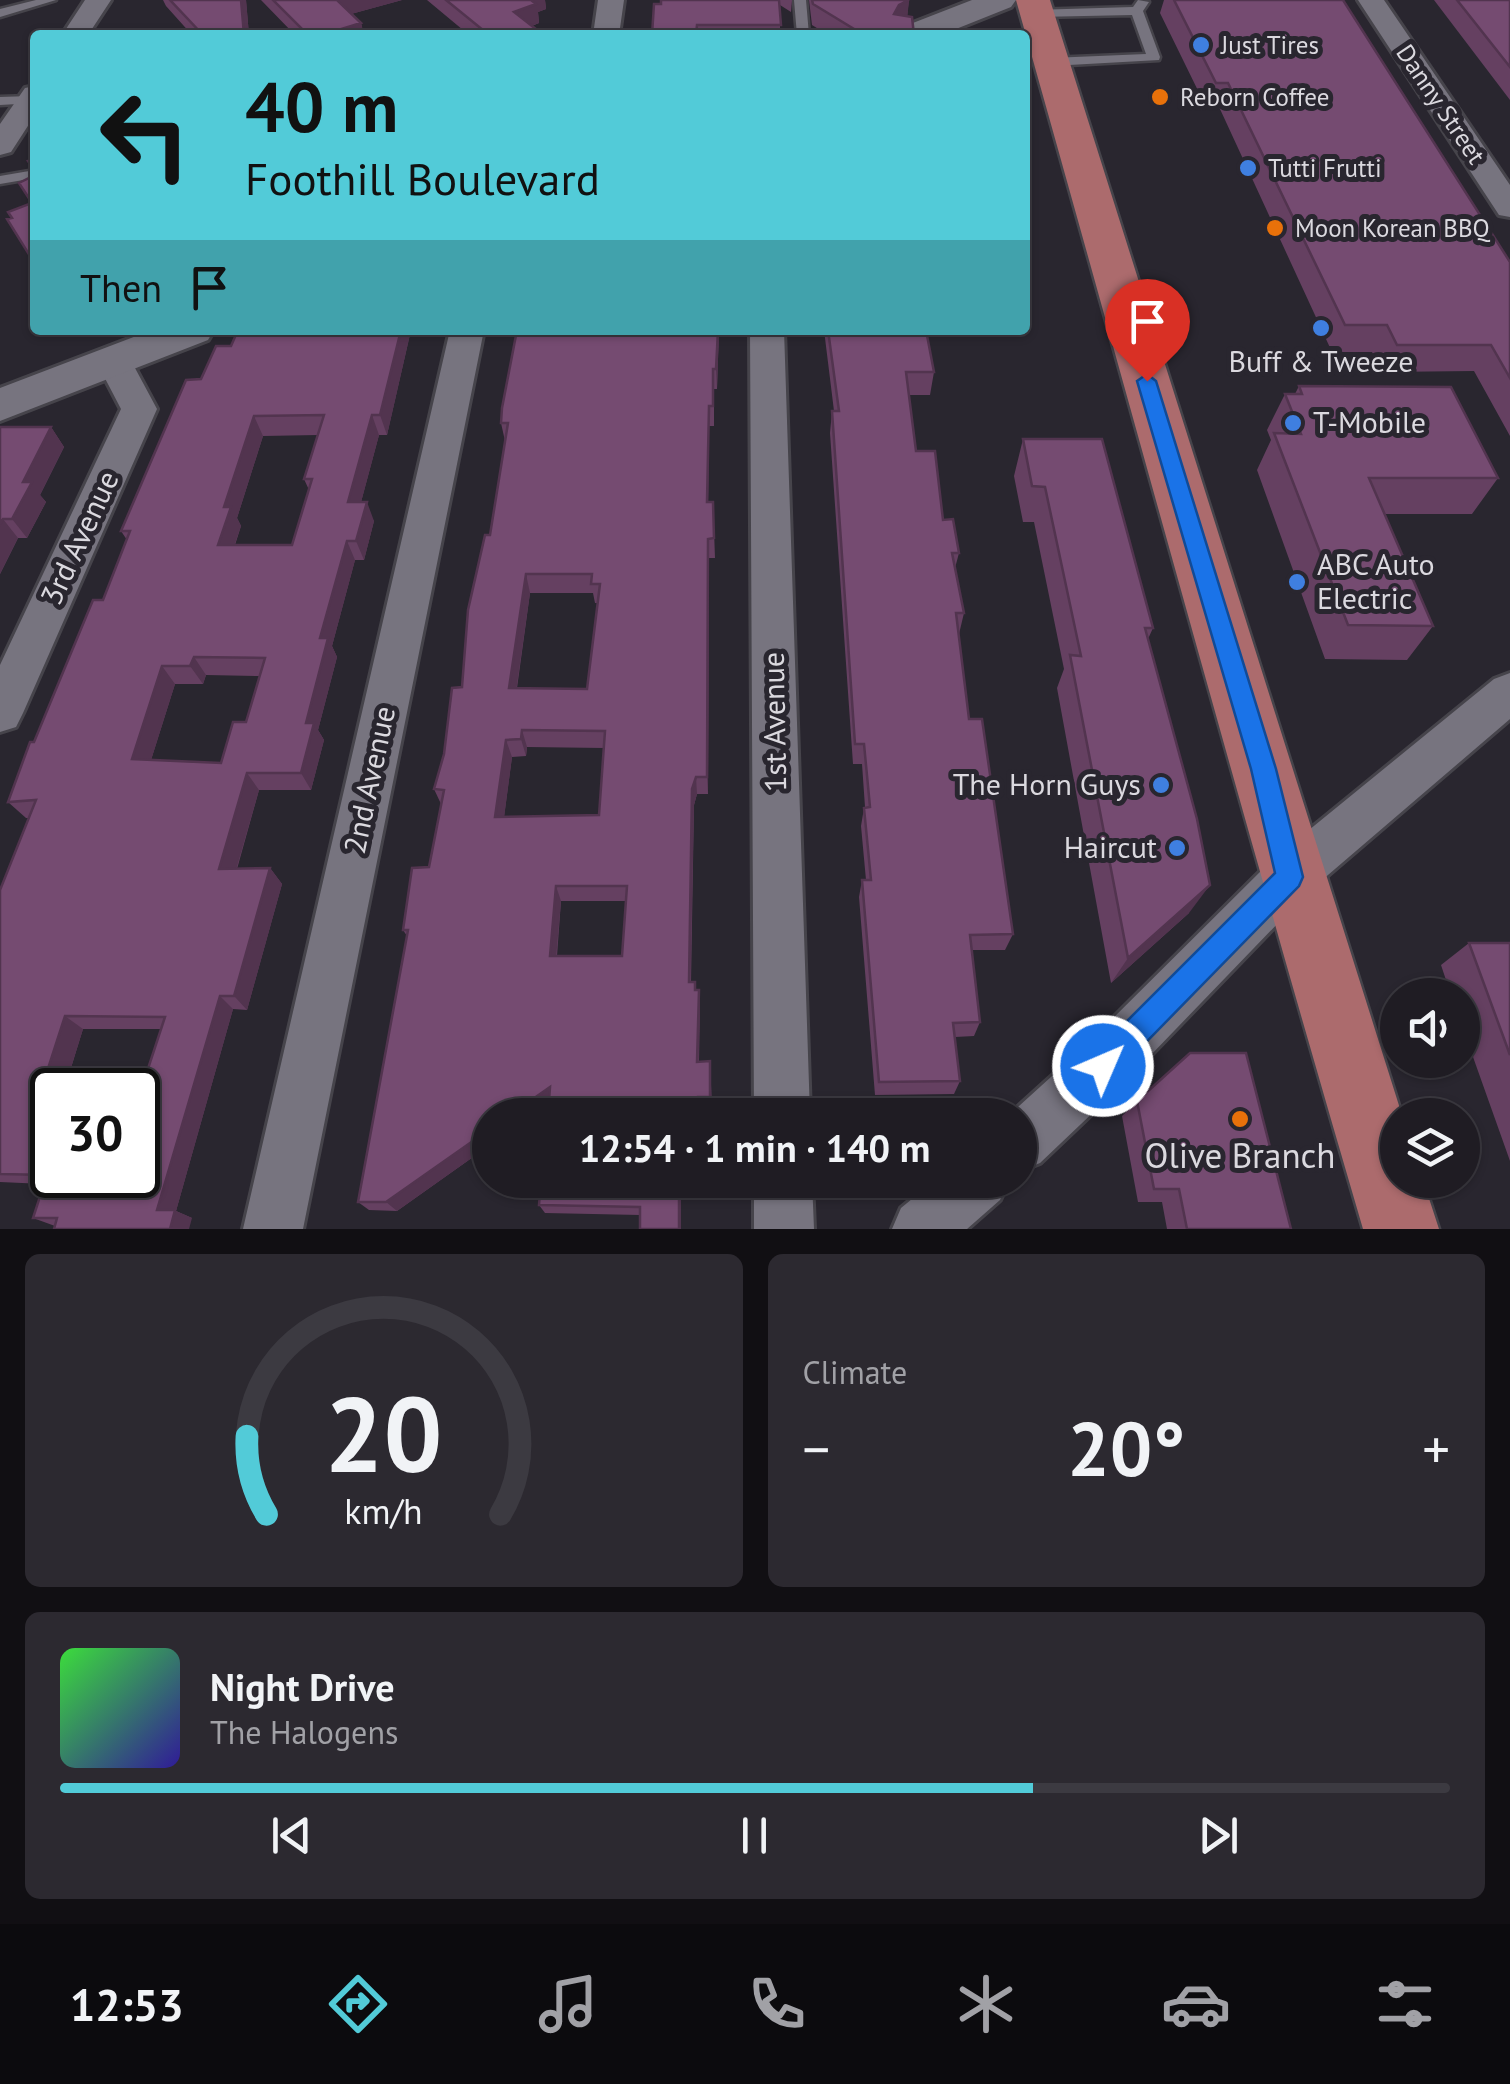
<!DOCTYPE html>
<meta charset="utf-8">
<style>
:root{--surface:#1f1c23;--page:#2c2930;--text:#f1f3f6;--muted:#a1a1a6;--line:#3c3a41;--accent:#52cbd8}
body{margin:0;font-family:"PT Sans",sans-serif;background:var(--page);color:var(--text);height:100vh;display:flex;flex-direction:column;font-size:38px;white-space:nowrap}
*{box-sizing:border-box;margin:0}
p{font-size:32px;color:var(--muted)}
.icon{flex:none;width:55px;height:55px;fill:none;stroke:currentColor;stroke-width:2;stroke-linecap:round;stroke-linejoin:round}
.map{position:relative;height:1229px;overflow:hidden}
.panel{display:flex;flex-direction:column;gap:25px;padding:25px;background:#110f13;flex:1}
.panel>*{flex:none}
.hud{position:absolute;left:30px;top:30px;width:1000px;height:305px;border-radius:10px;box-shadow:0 2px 8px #0004,0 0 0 2px var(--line);background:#52cbd8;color:#111;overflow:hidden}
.controls{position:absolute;left:1380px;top:978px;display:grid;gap:20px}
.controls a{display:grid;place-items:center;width:100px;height:100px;border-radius:50%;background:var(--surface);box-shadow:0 2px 8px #0004,0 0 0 2px var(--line);font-size:50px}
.speed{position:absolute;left:30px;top:1068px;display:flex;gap:20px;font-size:50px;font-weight:700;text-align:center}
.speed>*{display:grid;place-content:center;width:130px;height:130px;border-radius:50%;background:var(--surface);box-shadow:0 2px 8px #0004,0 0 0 2px var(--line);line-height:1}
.speed .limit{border:5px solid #111;border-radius:15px;background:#fff;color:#111}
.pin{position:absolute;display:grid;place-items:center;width:85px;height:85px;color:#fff;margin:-102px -42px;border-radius:50% 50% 50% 0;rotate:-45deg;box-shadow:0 0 10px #0007}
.pin .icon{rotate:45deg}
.me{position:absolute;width:110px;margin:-55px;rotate:45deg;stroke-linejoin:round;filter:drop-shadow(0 0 8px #0008)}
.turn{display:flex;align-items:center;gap:35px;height:210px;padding:0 50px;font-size:45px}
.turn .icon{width:130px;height:130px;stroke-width:2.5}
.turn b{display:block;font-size:70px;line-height:85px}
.then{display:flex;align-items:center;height:95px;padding:0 50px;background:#0003;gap:20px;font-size:38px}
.big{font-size:75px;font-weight:700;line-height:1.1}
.panel .widget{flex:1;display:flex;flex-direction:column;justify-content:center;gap:15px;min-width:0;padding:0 35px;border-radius:15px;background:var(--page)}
.panel .dial{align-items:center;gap:0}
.dial svg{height:260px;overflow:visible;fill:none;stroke:var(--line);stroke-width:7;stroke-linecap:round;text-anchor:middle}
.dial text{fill:var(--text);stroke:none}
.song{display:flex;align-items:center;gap:30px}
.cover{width:120px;height:120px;border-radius:15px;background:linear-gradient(135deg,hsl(120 70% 55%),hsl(250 70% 35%))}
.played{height:10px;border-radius:5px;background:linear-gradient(90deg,var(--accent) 70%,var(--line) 70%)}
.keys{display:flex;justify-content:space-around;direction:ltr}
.heat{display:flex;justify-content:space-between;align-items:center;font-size:55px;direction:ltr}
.panel .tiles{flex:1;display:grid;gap:25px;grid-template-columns:1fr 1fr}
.widget:last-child{grid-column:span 2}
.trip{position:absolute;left:472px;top:1098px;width:565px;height:100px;border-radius:50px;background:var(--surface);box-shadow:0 2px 8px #0004,0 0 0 2px var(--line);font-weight:700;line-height:100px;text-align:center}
.dock{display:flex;height:160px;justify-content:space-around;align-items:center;background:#0c0b0e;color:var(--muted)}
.dock .icon{width:70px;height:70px}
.dock .selected{color:var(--accent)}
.dock b{font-size:45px;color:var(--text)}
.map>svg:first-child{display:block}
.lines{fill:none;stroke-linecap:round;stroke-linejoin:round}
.service-casing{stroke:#46444b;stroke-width:5}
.minor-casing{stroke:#46444b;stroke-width:6}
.tertiary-casing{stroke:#46444b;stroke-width:6}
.primary-casing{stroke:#46444b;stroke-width:5}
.service{fill:#77747f;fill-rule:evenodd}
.minor{fill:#77747f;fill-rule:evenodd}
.tertiary{fill:#77747f;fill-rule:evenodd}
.primary{fill:#ac6b6d;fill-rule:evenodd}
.wall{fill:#654061;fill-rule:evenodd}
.shaded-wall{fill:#52344f}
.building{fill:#754b71;stroke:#52344f;stroke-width:2.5;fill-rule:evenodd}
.route{fill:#1a73e8;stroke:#114b97;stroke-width:2.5}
.shop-dot{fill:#3f7fe0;stroke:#29262f;stroke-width:4}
.food-dot{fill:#e8710a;stroke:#29262f;stroke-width:4}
.labels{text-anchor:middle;stroke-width:10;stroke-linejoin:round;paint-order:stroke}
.far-poi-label{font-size:25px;fill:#dbd9df;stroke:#29262f;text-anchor:start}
.far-street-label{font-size:25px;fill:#dbd9df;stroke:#29262f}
.poi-label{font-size:30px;fill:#dbd9df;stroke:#29262f;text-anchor:start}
.street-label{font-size:30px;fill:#dbd9df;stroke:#29262f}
.near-poi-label{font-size:35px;fill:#dbd9df;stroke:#29262f}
</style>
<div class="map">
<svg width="1510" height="1229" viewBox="0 0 1510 1229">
<rect width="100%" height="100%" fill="#29262f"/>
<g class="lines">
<defs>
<path id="service" d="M 36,0 L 56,0 L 0,17 L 0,9 Z
M 794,0 L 806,0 L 809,35 L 797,35 Z
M 1138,0 L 1149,2 L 1143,11 L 1160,57 L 1159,60 L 1051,66 L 1045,62 L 1051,58 L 1146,54 L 1132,15 L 1037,17 L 1033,16 L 1033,10 L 1133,7 Z
M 0,97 L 31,96 L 35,97 L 35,103 L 0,105 Z
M 35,170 L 35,178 L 0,184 L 0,176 Z"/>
<path id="minor" d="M 85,0 L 111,0 L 88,35 L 62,35 Z
M 598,0 L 624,0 L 619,35 L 593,35 Z
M 1358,0 L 1384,0 L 1510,185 L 1510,217 L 1499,215 Z
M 35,86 L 35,115 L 11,152 L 0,155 L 0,124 L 25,88 Z
M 450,330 L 484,330 L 303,1229 L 243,1229 Z
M 750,330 L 784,330 L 810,1115 L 754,1115 Z
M 115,351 L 128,355 L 157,409 L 23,713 L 16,727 L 0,732 L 0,665 L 121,409 L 97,363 L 102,355 Z
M 1510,673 L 1510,719 L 1307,893 L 1122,1085 L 1040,1163 L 1020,1171 L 1020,1115 L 1009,1115 L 1084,1047 L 1271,861 L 1494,679 Z
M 754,1180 L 812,1180 L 814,1229 L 754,1229 Z
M 935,1180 L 1009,1180 L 1000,1200 L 967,1229 L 892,1229 L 901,1208 Z"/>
<path id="tertiary" d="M 972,0 L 1016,0 L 1011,7 L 941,35 L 896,35 L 900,28 Z
M 152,330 L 214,330 L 208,340 L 0,421 L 0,388 Z"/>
<path id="primary" d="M 1016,0 L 1050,0 L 1402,1115 L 1398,1115 L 1398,1180 L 1423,1180 L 1439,1229 L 1363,1229 C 1243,821 1132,410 1016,0 Z"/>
</defs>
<!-- service casing -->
<use href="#service" class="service-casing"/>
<!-- minor casing -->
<use href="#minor" class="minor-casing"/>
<!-- tertiary casing -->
<use href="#tertiary" class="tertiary-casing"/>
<!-- primary casing -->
<use href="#primary" class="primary-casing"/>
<!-- service -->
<use href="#service" class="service"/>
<!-- minor -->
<use href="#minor" class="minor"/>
<!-- tertiary -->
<use href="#tertiary" class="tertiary"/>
<!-- primary -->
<use href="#primary" class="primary"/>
</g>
<!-- wall -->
<path class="wall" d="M 163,0 L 246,0 L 249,35 L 192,35 L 166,6 Z
M 261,0 L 402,0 L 351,14 L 361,23 L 364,35 L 295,35 Z
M 427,0 L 545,0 L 546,9 L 538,12 L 539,23 L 532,26 L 541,35 L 469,35 Z
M 661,0 L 792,0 L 791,12 L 780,5 L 780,35 L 652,35 Z
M 809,0 L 909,0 L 907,16 L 914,35 L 828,35 L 812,25 Z
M 1164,0 L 1343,0 L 1510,262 L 1510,436 L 1474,371 L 1383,372 L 1372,352 L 1332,352 L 1220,109 L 1207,109 L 1160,13 Z
M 1434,0 L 1510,0 L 1510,100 Z
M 411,330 L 387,435 L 379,435 L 361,502 L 374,521 L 364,560 L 355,560 L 332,646 L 337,657 L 318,730 L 324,740 L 311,790 L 259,790 L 237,869 L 270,868 L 282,884 L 247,1010 L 233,1009 L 176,1211 L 192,1218 L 55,1226 L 33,1218 L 44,1184 L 0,1182 L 0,890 L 29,818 L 26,818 L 8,802 L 34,742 L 103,600 L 127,540 L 121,531 L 201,379 L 231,346 ZM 318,435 L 304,479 L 309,490 L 292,545 L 235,545 L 241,526 L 237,518 L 263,436 ZM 206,675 L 260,676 L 246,722 L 221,763 L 151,760 L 175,684 L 203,684 ZM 83,1029 L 161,1029 L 142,1087 L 66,1084 Z
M 719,330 L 717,389 L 714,389 L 714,426 L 709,426 L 708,502 L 713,502 L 715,558 L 709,558 L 708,794 L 697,794 L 694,805 L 691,982 L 695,990 L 699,990 L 700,1003 L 699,1062 L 710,1061 L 712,1108 L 549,1103 L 532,1115 L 490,1115 L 490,1145 L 397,1211 L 369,1210 L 358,1202 L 407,936 L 403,930 L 429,867 L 441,804 L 434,789 L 462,687 L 490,535 L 505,441 L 501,423 ZM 530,593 L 593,593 L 595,603 L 598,603 L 587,689 L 517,688 ZM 527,747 L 604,748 L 599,815 L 504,817 L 512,757 L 526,756 ZM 561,901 L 626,901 L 622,956 L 557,956 Z
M 824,330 L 926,330 L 934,372 L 930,395 L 909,395 L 916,451 L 943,520 L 959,553 L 955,568 L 964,613 L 959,634 L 969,719 L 1013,934 L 1005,950 L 972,950 L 980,1022 L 974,1036 L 955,1037 L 960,1081 L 954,1094 L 875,1095 L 859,897 L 862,880 L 866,880 L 861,826 L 864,808 L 865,807 L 862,764 L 853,764 L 830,433 L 832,411 L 834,411 Z
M 1299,386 L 1498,478 L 1472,514 L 1384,514 L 1433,626 L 1407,660 L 1325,659 L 1257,470 L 1271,440 L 1267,430 L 1285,394 L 1295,394 Z
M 0,427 L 51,427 L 64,447 L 40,495 L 46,502 L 27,538 L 18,538 L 0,574 Z
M 1023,439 L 1153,628 L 1148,639 L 1189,913 L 1111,983 L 1057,688 L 1064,669 L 1034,522 L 1023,522 L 1014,476 Z
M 1469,943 L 1510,943 L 1510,1161 L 1462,1026 L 1462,995 L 1451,995 L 1441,965 Z
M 1137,1101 L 1291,1229 L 1167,1229 L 1162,1202 L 1138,1202 L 1122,1116 Z
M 698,1180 L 697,1199 L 681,1199 L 640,1215 L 545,1213 L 539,1205 Z"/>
<!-- shaded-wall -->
<path class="shaded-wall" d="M 241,0 L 246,0 L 249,35 L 244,35 Z
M 336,0 L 402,0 L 340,17 Z
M 526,0 L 545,0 L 546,9 L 538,12 L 539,23 L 517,31 L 514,12 Z
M 909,0 L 907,21 L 894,14 L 899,5 Z
M 361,23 L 364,35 L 322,35 Z
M 401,330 L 411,330 L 387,435 L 380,415 Z
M 718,330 L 719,330 L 717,389 L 716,369 Z
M 709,406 L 709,426 L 708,522 L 707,502 Z
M 372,415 L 379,435 L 356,521 L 348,502 Z
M 254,416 L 263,436 L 237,518 L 241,526 L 228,564 L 218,545 L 224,507 Z
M 51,427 L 64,447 L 40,495 L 46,502 L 27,538 L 12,519 L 23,482 Z
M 367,502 L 374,521 L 364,560 L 356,541 Z
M 3,519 L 18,538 L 0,574 L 0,524 Z
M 708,539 L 709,558 L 708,794 L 707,777 Z
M 347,541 L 355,560 L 332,646 L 337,657 L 318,730 L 324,740 L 311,790 L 301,773 L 306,723 L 320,638 Z
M 526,574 L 530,593 L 514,706 L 509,688 Z
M 194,657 L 206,675 L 203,684 L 190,666 Z
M 162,666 L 175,684 L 146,776 L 132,759 Z
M 522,730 L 527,747 L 526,756 L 521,739 Z
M 506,740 L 512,757 L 502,833 L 495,817 Z
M 247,773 L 259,790 L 232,884 L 219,869 Z
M 696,777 L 697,794 L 694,805 L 690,995 L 689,982 L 692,789 Z
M 270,868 L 282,884 L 247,1010 L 234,996 Z
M 1210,885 L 1189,913 L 1111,983 L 1128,958 Z
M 556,886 L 561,901 L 555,970 L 550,956 Z
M 699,990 L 700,1003 L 698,1074 L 697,1062 Z
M 220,996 L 233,1009 L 176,1211 L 192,1218 L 189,1229 L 170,1229 L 157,1210 Z
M 65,1016 L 83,1029 L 64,1090 L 43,1084 Z
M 550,1087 L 556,1098 L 532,1115 L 510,1115 Z
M 490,1129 L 490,1145 L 397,1211 L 386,1202 Z
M 679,1191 L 681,1199 L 681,1229 L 679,1229 Z"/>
<!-- building -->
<path class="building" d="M 170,0 L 241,0 L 244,35 L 203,35 Z
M 273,0 L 337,0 L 361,23 L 322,35 L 308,35 Z
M 446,0 L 531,0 L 536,4 L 514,12 L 541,33 L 534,35 L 489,35 Z
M 661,0 L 779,0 L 781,25 L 697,25 L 696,35 L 652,35 L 654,4 L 661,4 Z
M 812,0 L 909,0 L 899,5 L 894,14 L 912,17 L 914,35 L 864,35 L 813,4 Z
M 1174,0 L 1343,0 L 1510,262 L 1510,378 L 1491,345 L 1397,345 L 1387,325 L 1345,325 L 1228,83 L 1216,83 Z
M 1457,0 L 1510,0 L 1510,67 Z
M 35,159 L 35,172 L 28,161 Z
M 35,175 L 35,264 L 7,219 L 12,218 L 8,212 L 32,203 L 19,183 Z
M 238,330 L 401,330 L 380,415 L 372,415 L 348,502 L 367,502 L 356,541 L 347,541 L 320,638 L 328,638 L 306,723 L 314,723 L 301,773 L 247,773 L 219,869 L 270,868 L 234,996 L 220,996 L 157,1210 L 175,1210 L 170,1229 L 54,1229 L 57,1218 L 33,1218 L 47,1175 L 0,1174 L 0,890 L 36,800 L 8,802 L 30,742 L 34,742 L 93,600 L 103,600 L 130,531 L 121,531 L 186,380 L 201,379 L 216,346 L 231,346 ZM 324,415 L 304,479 L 312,479 L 292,545 L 218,545 L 231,507 L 224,507 L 254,416 ZM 194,657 L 265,658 L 246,722 L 233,722 L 221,763 L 132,759 L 162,666 L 190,666 ZM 65,1016 L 165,1017 L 142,1087 L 43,1084 ZM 52,1090 L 138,1090 L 138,1175 L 52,1175 Z
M 517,330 L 718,330 L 716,369 L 713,369 L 713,406 L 709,406 L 707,502 L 713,502 L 714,538 L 708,539 L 707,777 L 696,777 L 692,789 L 689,982 L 695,982 L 695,990 L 699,990 L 697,1062 L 710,1061 L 710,1097 L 698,1097 L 697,1115 L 548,1115 L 550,1087 L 510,1115 L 490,1115 L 490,1129 L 386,1202 L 358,1202 L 408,930 L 403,930 L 412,868 L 429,867 L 444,790 L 434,789 L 444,754 L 452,688 L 462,687 L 468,610 L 485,535 L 490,535 L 508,423 L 501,423 L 502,408 ZM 526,574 L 592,574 L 591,584 L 600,584 L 587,689 L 509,688 ZM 522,730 L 605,731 L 599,815 L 495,817 L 506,740 L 521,739 ZM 556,886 L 627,886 L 622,956 L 550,956 Z
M 828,330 L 926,330 L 934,372 L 906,372 L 916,451 L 935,451 L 943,520 L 953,519 L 959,553 L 952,553 L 964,613 L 956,613 L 969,719 L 982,719 L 1013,934 L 970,935 L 980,1022 L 953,1023 L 960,1081 L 879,1082 L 862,880 L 871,880 L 864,808 L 870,807 L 864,744 L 855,744 L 832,411 L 839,411 Z
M 1299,386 L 1451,387 L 1498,478 L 1369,478 L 1433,626 L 1348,625 L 1274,433 L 1301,434 L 1285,394 L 1302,394 Z
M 0,427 L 51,427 L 23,482 L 32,482 L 12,519 L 3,519 L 0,524 Z
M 1023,439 L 1102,439 L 1153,628 L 1145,628 L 1197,819 L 1210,885 L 1128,958 L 1070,655 L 1081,656 L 1045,487 L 1032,486 Z
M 1469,943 L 1510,943 L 1510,1055 Z
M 1190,1053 L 1246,1053 L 1291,1229 L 1187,1229 L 1179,1189 L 1154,1189 L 1137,1101 Z
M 541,1180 L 696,1180 L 695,1191 L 679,1191 L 679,1229 L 640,1229 L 640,1207 L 539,1205 Z"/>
<!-- route -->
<path class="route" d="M 1147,374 L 1156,381 L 1276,769 L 1303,877 L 1299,886 L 1113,1076 L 1103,1080 L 1093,1076 L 1088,1066 L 1093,1055 L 1275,873 L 1251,769 L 1137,381 Z"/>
<!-- markers -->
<g class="shop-dot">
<circle cx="1201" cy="45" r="10"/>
<circle cx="1248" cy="168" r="10"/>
<circle cx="1321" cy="328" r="10"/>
<circle cx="1293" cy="423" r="10"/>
<circle cx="1297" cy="582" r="10"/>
<circle cx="1161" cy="785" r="10"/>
<circle cx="1177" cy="848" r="10"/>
</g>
<g class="food-dot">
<circle cx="1160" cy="97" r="10"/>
<circle cx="1275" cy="228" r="10"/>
<circle cx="1240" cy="1119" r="10"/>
</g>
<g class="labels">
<!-- far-poi labels -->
<g class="far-poi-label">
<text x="1221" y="54">Just Tires</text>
<text x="1180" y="106">Reborn Coffee</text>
<text x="1268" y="177">Tutti Frutti</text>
<text x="1295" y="237">Moon Korean BBQ</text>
</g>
<!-- far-street labels -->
<g class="far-street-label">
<text transform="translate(1441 104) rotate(56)" y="9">Danny Street</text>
</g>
<!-- poi labels -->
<g class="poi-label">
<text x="1321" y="372" text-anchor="middle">Buff &amp; Tweeze</text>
<text x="1313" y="433">T-Mobile</text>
<text x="1317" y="575">ABC Auto<tspan x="1317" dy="34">Electric</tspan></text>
<text x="1141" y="795" text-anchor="end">The Horn Guys</text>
<text x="1157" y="858" text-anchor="end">Haircut</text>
</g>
<!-- street labels -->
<g class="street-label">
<text transform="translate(80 538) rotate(-65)" y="10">3rd Avenue</text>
<text transform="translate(775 722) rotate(-91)" y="10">1st Avenue</text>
<text transform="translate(370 780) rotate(-78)" y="10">2nd Avenue</text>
</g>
<!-- near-poi labels -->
<g class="near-poi-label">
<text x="1240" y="1168">Olive Branch</text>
</g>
</g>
</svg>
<div class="controls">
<a><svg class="icon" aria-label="sound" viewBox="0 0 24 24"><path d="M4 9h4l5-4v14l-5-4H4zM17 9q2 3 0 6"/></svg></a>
<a><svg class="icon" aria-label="layers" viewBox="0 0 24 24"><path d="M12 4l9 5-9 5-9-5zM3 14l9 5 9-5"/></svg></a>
</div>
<div class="speed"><div class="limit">30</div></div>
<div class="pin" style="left:1147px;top:381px;background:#d93025"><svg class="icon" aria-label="arrive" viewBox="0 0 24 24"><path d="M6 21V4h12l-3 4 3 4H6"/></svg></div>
<svg class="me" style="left:1103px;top:1066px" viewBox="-20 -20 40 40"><circle r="17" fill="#1a73e8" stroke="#fff" stroke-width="3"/><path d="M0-11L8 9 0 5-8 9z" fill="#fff"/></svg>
<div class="trip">12:54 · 1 min · 140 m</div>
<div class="hud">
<div class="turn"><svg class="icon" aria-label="left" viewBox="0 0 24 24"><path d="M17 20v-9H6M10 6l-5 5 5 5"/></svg><div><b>40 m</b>Foothill Boulevard</div></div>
<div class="then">Then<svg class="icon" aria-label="arrive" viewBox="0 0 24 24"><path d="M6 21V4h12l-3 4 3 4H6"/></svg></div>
</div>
</div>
<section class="panel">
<div class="tiles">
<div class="widget dial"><svg viewBox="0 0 100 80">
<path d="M14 69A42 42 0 1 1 86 69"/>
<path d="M14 69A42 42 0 0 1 8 45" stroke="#52cbd8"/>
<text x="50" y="56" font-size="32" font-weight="700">20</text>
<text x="50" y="72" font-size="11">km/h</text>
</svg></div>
<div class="widget"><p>Climate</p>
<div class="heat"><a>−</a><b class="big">20°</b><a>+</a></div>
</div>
<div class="widget">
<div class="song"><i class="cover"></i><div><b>Night Drive</b><p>The Halogens</p></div></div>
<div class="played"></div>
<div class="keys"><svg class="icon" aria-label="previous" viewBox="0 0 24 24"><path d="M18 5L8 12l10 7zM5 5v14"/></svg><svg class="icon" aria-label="pause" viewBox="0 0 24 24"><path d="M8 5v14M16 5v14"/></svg><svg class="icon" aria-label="next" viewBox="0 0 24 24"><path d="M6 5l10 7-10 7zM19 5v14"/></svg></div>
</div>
</div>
</section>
<nav class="dock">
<b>12:53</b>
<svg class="icon selected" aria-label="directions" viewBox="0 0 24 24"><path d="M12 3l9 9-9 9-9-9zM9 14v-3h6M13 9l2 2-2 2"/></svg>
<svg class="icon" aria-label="music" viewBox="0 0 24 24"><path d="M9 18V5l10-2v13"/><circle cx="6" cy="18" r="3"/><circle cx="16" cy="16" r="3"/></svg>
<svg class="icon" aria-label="phone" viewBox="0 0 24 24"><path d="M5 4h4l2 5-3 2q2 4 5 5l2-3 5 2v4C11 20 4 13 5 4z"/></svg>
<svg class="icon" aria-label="climate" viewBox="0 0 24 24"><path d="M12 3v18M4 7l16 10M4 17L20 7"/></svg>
<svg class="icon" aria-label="car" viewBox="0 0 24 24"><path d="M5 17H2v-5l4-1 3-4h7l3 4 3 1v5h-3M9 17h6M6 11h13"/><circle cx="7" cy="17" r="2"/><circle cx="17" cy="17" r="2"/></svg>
<svg class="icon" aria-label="filters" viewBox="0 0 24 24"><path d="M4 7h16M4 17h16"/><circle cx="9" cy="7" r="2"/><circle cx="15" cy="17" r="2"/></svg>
</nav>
